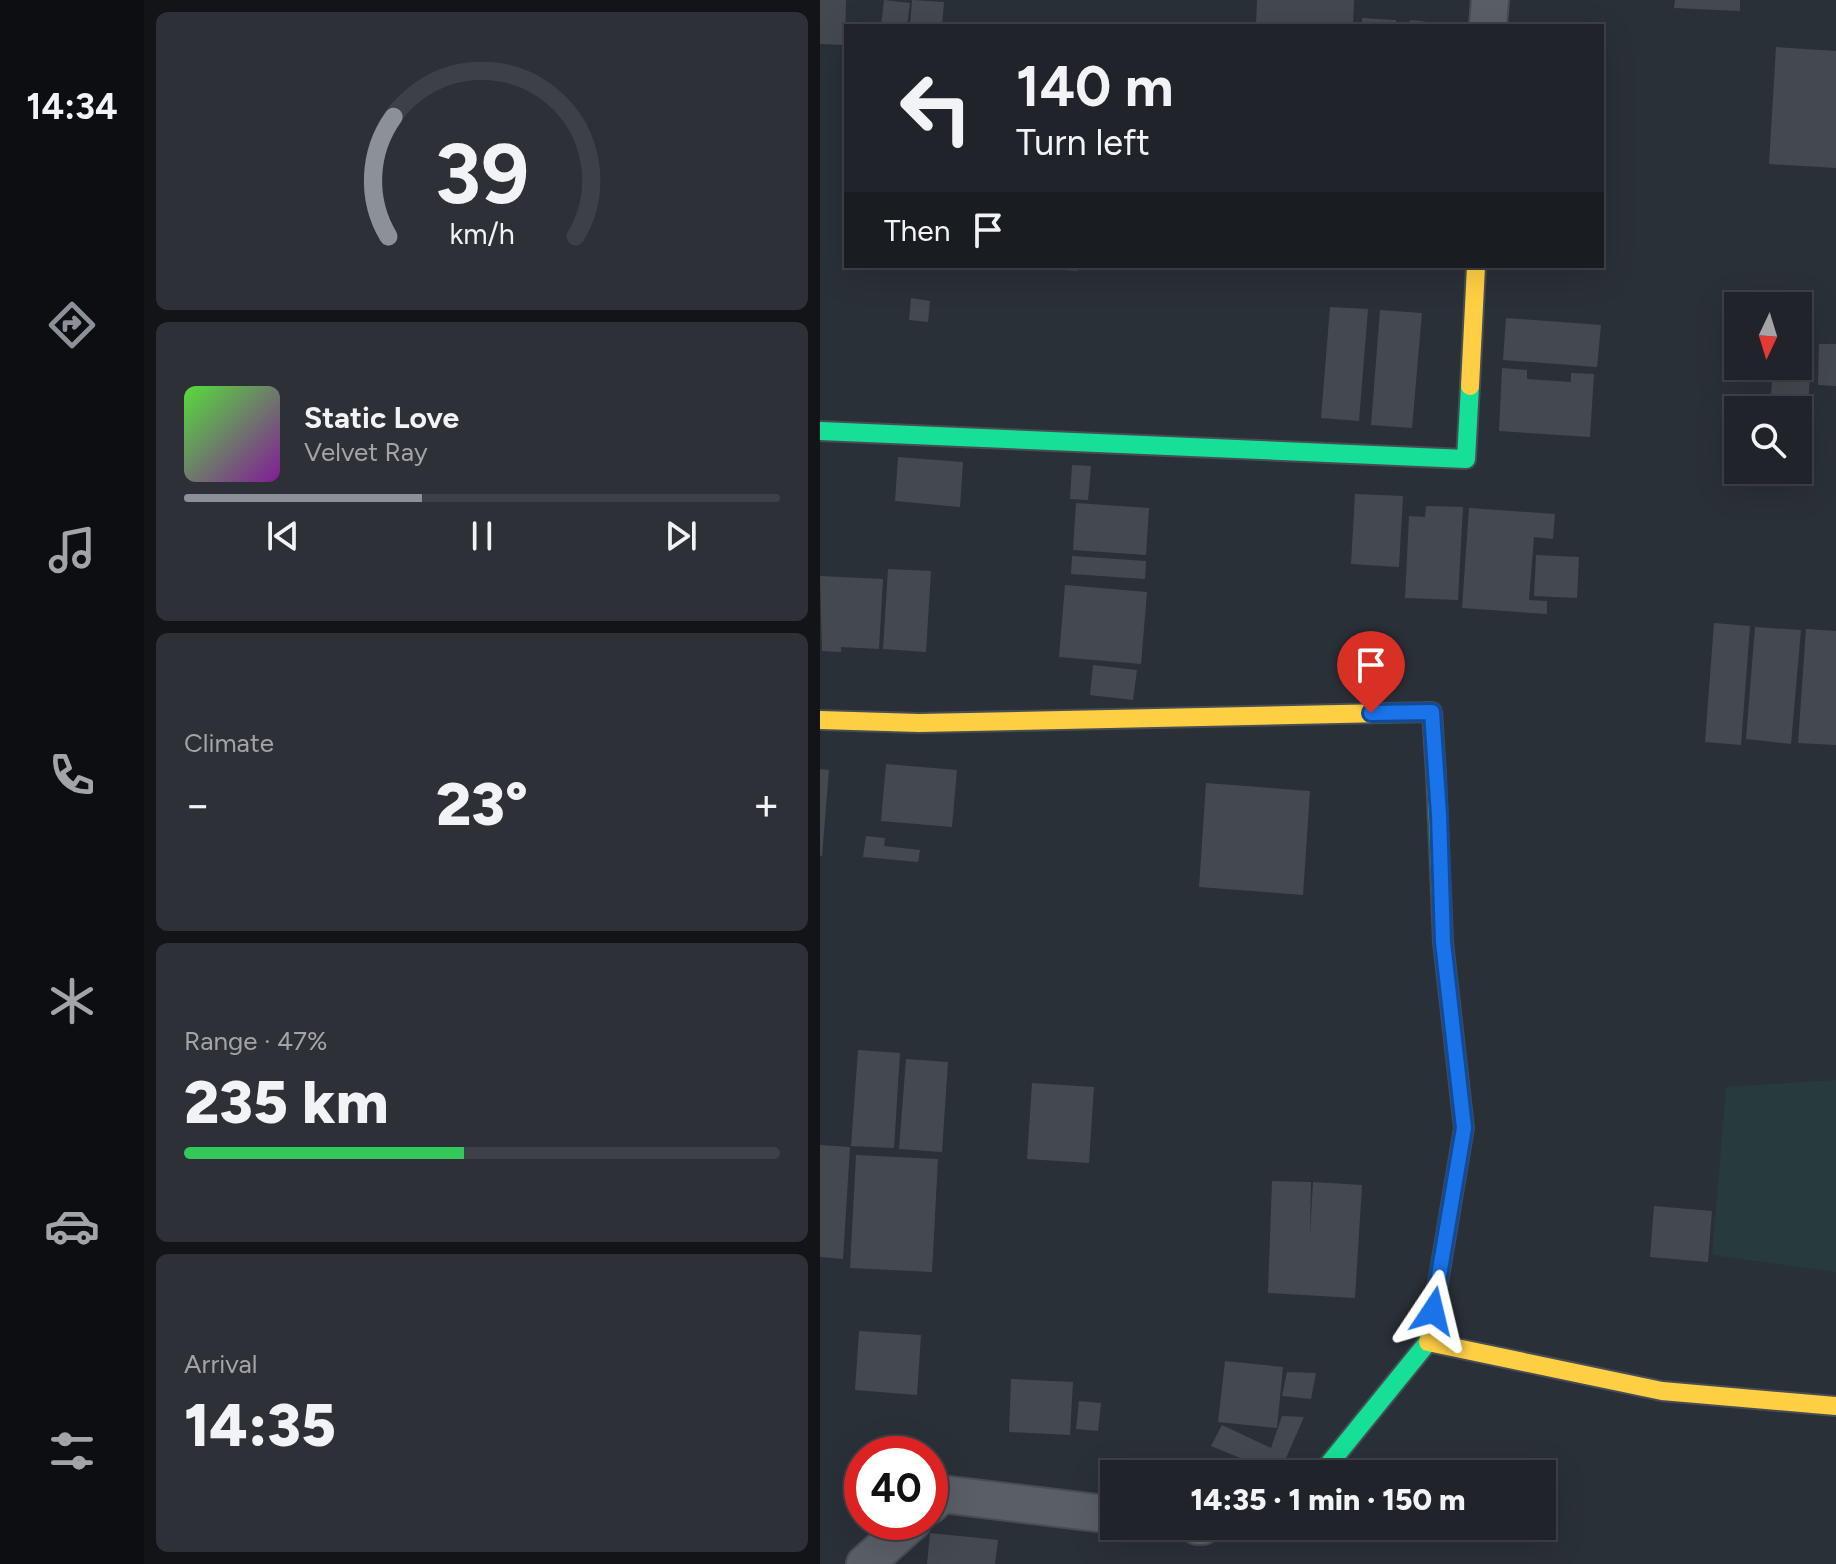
<!DOCTYPE html>
<meta charset="utf-8">
<style>
:root{--surface:#20242a;--page:#2d3036;--text:#f1f3f6;--muted:#a2a4a8;--line:#3d4147;--accent:#8c9099}
body{margin:0;font-family:Figtree,sans-serif;background:var(--page);color:var(--text);height:100vh;display:flex;flex-direction:column;font-size:30px;white-space:nowrap}
*{box-sizing:border-box;margin:0}
p{font-size:26px;color:var(--muted)}
.icon{flex:none;width:44px;height:44px;fill:none;stroke:currentColor;stroke-width:2;stroke-linecap:round;stroke-linejoin:round}
.map{position:relative;flex:1;overflow:hidden}
.sheet{display:flex;flex-direction:column;gap:12px;padding:12px;background:#121417;width:676px}
.sheet>*{flex:none}
.hud{position:absolute;left:24px;top:24px;width:760px;height:244px;border-radius:0px;box-shadow:0 8px 32px #0002,0 0 0 2px var(--line);background:#20242a;color:var(--text);overflow:hidden}
.needle{width:52px;rotate:184deg}
.controls{position:absolute;left:904px;top:292px;display:grid;gap:16px}
.controls a{display:grid;place-items:center;width:88px;height:88px;border-radius:0px;background:var(--surface);box-shadow:0 8px 32px #0002,0 0 0 2px var(--line);font-size:40px}
.speed{position:absolute;left:24px;top:1436px;display:flex;gap:16px;font-size:40px;font-weight:700;text-align:center}
.speed>*{display:grid;place-content:center;width:104px;height:104px;border-radius:50%;background:var(--surface);box-shadow:0 8px 32px #0002,0 0 0 2px var(--line);line-height:1}
.speed .limit{border:12px solid #d22;background:#fff;color:#111}
.pin{position:absolute;display:grid;place-items:center;width:68px;height:68px;color:#fff;margin:-82px -34px;border-radius:50% 50% 50% 0;rotate:-45deg;box-shadow:0 0 8px #0007}
.pin .icon{rotate:45deg}
.me{position:absolute;width:88px;margin:-44px;rotate:10deg;stroke-linejoin:round;filter:drop-shadow(0 0 6px #0008)}
.turn{display:flex;align-items:center;gap:28px;height:168px;padding:0 40px;font-size:36px}
.turn .icon{width:104px;height:104px;stroke-width:2.5}
.turn b{display:block;font-size:56px;line-height:68px}
.then{display:flex;align-items:center;height:76px;padding:0 40px;background:#0003;gap:16px;font-size:30px}
.big{font-size:60px;font-weight:800;line-height:1.1}
.sheet .widget{flex:1;display:flex;flex-direction:column;justify-content:center;gap:12px;min-width:0;padding:0 28px;border-radius:12px;background:var(--page)}
.sheet .dial{align-items:center;gap:0}
.dial svg{height:208px;overflow:visible;fill:none;stroke:var(--line);stroke-width:7;stroke-linecap:round;text-anchor:middle}
.dial text{fill:var(--text);stroke:none}
.song{display:flex;align-items:center;gap:24px}
.cover{width:96px;height:96px;border-radius:12px;background:linear-gradient(135deg,hsl(110 70% 55%),hsl(290 70% 35%))}
.played{height:8px;border-radius:4px;background:linear-gradient(90deg,var(--accent) 40%,var(--line) 40%)}
.keys{display:flex;justify-content:space-around;direction:ltr}
.heat{display:flex;justify-content:space-between;align-items:center;font-size:44px;direction:ltr}
.charge{height:12px;border-radius:6px;background:linear-gradient(90deg,#34c759 47%,var(--line) 0)}
.trip{position:absolute;left:280px;top:1460px;width:456px;height:80px;border-radius:0px;background:var(--surface);box-shadow:0 8px 32px #0002,0 0 0 2px var(--line);font-weight:800;line-height:80px;text-align:center}
main{display:flex;flex:1;min-height:0}
.menu{display:flex;flex-direction:column;width:144px;justify-content:space-around;align-items:center;background:#0d0e11;color:var(--muted)}
.menu .icon{width:56px;height:56px}
.menu .active{color:var(--accent)}
.menu b{font-size:36px;color:var(--text)}
.map>svg:first-child{display:block}
.green{fill:#273a3e}
.building{fill:#444950}
.lines{fill:none;stroke-linecap:round;stroke-linejoin:round}
.street-casing{stroke:#484c53;stroke-width:40}
.fast-casing{stroke:#484c53;stroke-width:22}
.slow-casing{stroke:#484c53;stroke-width:22}
.street{stroke:#5a5e66;stroke-width:36}
.fast{stroke:#16e098;stroke-width:18}
.slow{stroke:#ffcf43;stroke-width:18}
.route-casing{stroke:#114b97;stroke-width:20}
.route{stroke:#1a73e8;stroke-width:14}
</style>
<main>
<nav class="menu">
<b>14:34</b>
<svg class="icon active" aria-label="directions" viewBox="0 0 24 24"><path d="M12 3l9 9-9 9-9-9zM9 14v-3h6M13 9l2 2-2 2"/></svg>
<svg class="icon" aria-label="music" viewBox="0 0 24 24"><path d="M9 18V5l10-2v13"/><circle cx="6" cy="18" r="3"/><circle cx="16" cy="16" r="3"/></svg>
<svg class="icon" aria-label="phone" viewBox="0 0 24 24"><path d="M5 4h4l2 5-3 2q2 4 5 5l2-3 5 2v4C11 20 4 13 5 4z"/></svg>
<svg class="icon" aria-label="climate" viewBox="0 0 24 24"><path d="M12 3v18M4 7l16 10M4 17L20 7"/></svg>
<svg class="icon" aria-label="car" viewBox="0 0 24 24"><path d="M5 17H2v-5l4-1 3-4h7l3 4 3 1v5h-3M9 17h6M6 11h13"/><circle cx="7" cy="17" r="2"/><circle cx="17" cy="17" r="2"/></svg>
<svg class="icon" aria-label="filters" viewBox="0 0 24 24"><path d="M4 7h16M4 17h16"/><circle cx="9" cy="7" r="2"/><circle cx="15" cy="17" r="2"/></svg>
</nav>
<section class="sheet">
<div class="widget dial"><svg viewBox="0 0 100 80">
<path d="M14 69A42 42 0 1 1 86 69"/>
<path d="M14 69A42 42 0 0 1 16 23" stroke="#8c9099"/>
<text x="50" y="56" font-size="32" font-weight="700">39</text>
<text x="50" y="72" font-size="11">km/h</text>
</svg></div>
<div class="widget">
<div class="song"><i class="cover"></i><div><b>Static Love</b><p>Velvet Ray</p></div></div>
<div class="played"></div>
<div class="keys"><svg class="icon" aria-label="previous" viewBox="0 0 24 24"><path d="M18 5L8 12l10 7zM5 5v14"/></svg><svg class="icon" aria-label="pause" viewBox="0 0 24 24"><path d="M8 5v14M16 5v14"/></svg><svg class="icon" aria-label="next" viewBox="0 0 24 24"><path d="M6 5l10 7-10 7zM19 5v14"/></svg></div>
</div>
<div class="widget"><p>Climate</p>
<div class="heat"><a>−</a><b class="big">23°</b><a>+</a></div>
</div>
<div class="widget"><p>Range · 47%</p><b class="big">235 km</b><div class="charge"></div></div>
<div class="widget"><p>Arrival</p><b class="big">14:35</b></div>
</section>
<div class="map">
<svg width="1016" height="1564" viewBox="0 0 1016 1564">
<rect width="100%" height="100%" fill="#2a3038"/>
<!-- green -->
<path class="green" d="M 1016,1080 L 1016,1272 L 892,1255 L 906,1087 Z"/>
<!-- building -->
<path class="building" d="M 0,0 L 26,0 L 25,45 L 0,44 Z
M 64,0 L 90,3 L 87,26 L 61,26 Z
M 92,0 L 124,2 L 122,26 L 90,26 Z
M 437,0 L 534,0 L 533,26 L 436,26 Z
M 855,0 L 920,0 L 920,11 L 854,8 Z
M 542,18 L 576,20 L 576,26 L 542,26 Z
M 590,20 L 627,24 L 627,26 L 589,26 Z
M 956,47 L 1016,51 L 1016,168 L 949,164 Z
M 222,266 L 257,266 L 257,271 L 222,268 Z
M 91,298 L 110,301 L 108,322 L 89,320 Z
M 510,307 L 548,309 L 539,421 L 501,418 Z
M 560,310 L 602,313 L 592,428 L 551,425 Z
M 686,318 L 781,325 L 777,367 L 683,360 Z
M 978,338 L 992,338 L 986,444 L 978,443 L 978,410 L 950,410 L 953,366 L 978,366 Z
M 999,344 L 1016,344 L 1016,386 L 998,385 Z
M 682,368 L 707,370 L 707,379 L 751,382 L 751,373 L 774,374 L 770,437 L 679,431 Z
M 78,457 L 143,462 L 140,507 L 75,501 Z
M 252,465 L 271,466 L 268,500 L 250,499 Z
M 535,494 L 583,496 L 579,567 L 531,564 Z
M 256,503 L 329,508 L 326,555 L 253,550 Z
M 606,506 L 643,507 L 638,600 L 585,598 L 589,516 L 605,517 Z
M 649,508 L 735,514 L 733,539 L 714,537 L 709,600 L 727,601 L 727,614 L 642,608 Z
M 716,555 L 759,557 L 757,598 L 714,596 Z
M 252,556 L 326,561 L 325,579 L 251,574 Z
M 68,569 L 111,571 L 106,652 L 63,649 Z
M 0,576 L 63,579 L 59,649 L 21,647 L 21,652 L 2,651 Z
M 245,585 L 327,592 L 321,664 L 239,657 Z
M 894,623 L 930,626 L 921,745 L 885,742 Z
M 935,627 L 981,630 L 971,744 L 926,739 Z
M 986,629 L 1016,631 L 1016,745 L 978,743 Z
M 273,665 L 317,670 L 313,700 L 270,695 Z
M 66,764 L 137,770 L 132,827 L 61,821 Z
M 0,769 L 9,770 L 2,856 L 0,856 Z
M 386,783 L 490,791 L 483,895 L 379,887 Z
M 46,836 L 65,838 L 64,846 L 100,850 L 98,862 L 43,857 Z
M 38,1050 L 80,1053 L 74,1148 L 31,1146 Z
M 86,1059 L 128,1062 L 122,1152 L 79,1149 Z
M 212,1083 L 274,1087 L 269,1163 L 207,1159 Z
M 0,1145 L 30,1147 L 23,1259 L 0,1257 Z
M 36,1155 L 118,1159 L 112,1272 L 30,1268 Z
M 452,1181 L 491,1182 L 490,1235 L 493,1182 L 542,1185 L 535,1298 L 448,1293 Z
M 834,1206 L 892,1211 L 888,1262 L 830,1257 Z
M 39,1331 L 101,1335 L 97,1395 L 35,1390 Z
M 405,1361 L 463,1367 L 457,1428 L 398,1422 Z
M 467,1372 L 496,1373 L 491,1399 L 462,1396 Z
M 191,1379 L 253,1382 L 250,1435 L 189,1432 Z
M 259,1401 L 281,1403 L 278,1431 L 256,1429 Z
M 462,1416 L 484,1417 L 459,1474 L 391,1446 L 402,1425 L 451,1448 Z
M 110,1533 L 178,1540 L 175,1564 L 107,1564 Z"/>
<g class="lines">
<defs>
<path id="street" d="M 668,26 L 670,0
M 110,1505 L 122,1494 L 294,1515
M 378,1526 L 382,1526
M 45,1564 L 92,1522"/>
<path id="fast" d="M 0,431 L 646,459 L 650,386
M 501,1474 L 608,1342 L 644,1128 L 623,942 L 616,775"/>
<path id="slow" d="M 650,386 L 656,266
M 0,720 L 99,723 L 612,712 L 616,775
M 608,1342 L 842,1391 L 1016,1406"/>
</defs>
<!-- street casing -->
<use href="#street" class="street-casing"/>
<!-- fast casing -->
<use href="#fast" class="fast-casing"/>
<!-- slow casing -->
<use href="#slow" class="slow-casing"/>
<!-- street -->
<use href="#street" class="street"/>
<!-- fast -->
<use href="#fast" class="fast"/>
<!-- slow -->
<use href="#slow" class="slow"/>
</g>
<g class="lines">
<defs>
<path id="route" d="M 551,713 L 612,712 L 619,815 L 623,942 L 644,1128 L 613,1311"/>
</defs>
<!-- route casing -->
<use href="#route" class="route-casing"/>
<!-- route -->
<use href="#route" class="route"/>
</g>
</svg>
<div class="controls">
<a><svg class="needle" viewBox="-14 -14 28 28"><path d="M0-13l5 13h-10z" fill="#e53935"/><path d="M0 13l5-13h-10z" fill="#a2a4a8"/></svg></a>
<a><svg class="icon" aria-label="search" viewBox="0 0 24 24"><circle cx="10" cy="10" r="6"/><path d="M15 15l6 6"/></svg></a>
</div>
<div class="speed"><div class="limit">40</div></div>
<div class="pin" style="left:551px;top:713px;background:#d93025"><svg class="icon" aria-label="arrive" viewBox="0 0 24 24"><path d="M6 21V4h12l-3 4 3 4H6"/></svg></div>
<svg class="me" style="left:613px;top:1311px" viewBox="-20 -20 40 40"><path d="M0-17L14 15 0 8-14 15z" fill="#1a73e8" stroke="#fff" stroke-width="4"/></svg>
<div class="trip">14:35 · 1 min · 150 m</div>
<div class="hud">
<div class="turn"><svg class="icon" aria-label="left" viewBox="0 0 24 24"><path d="M17 20v-9H6M10 6l-5 5 5 5"/></svg><div><b>140 m</b>Turn left</div></div>
<div class="then">Then<svg class="icon" aria-label="arrive" viewBox="0 0 24 24"><path d="M6 21V4h12l-3 4 3 4H6"/></svg></div>
</div>
</div>
</main>
